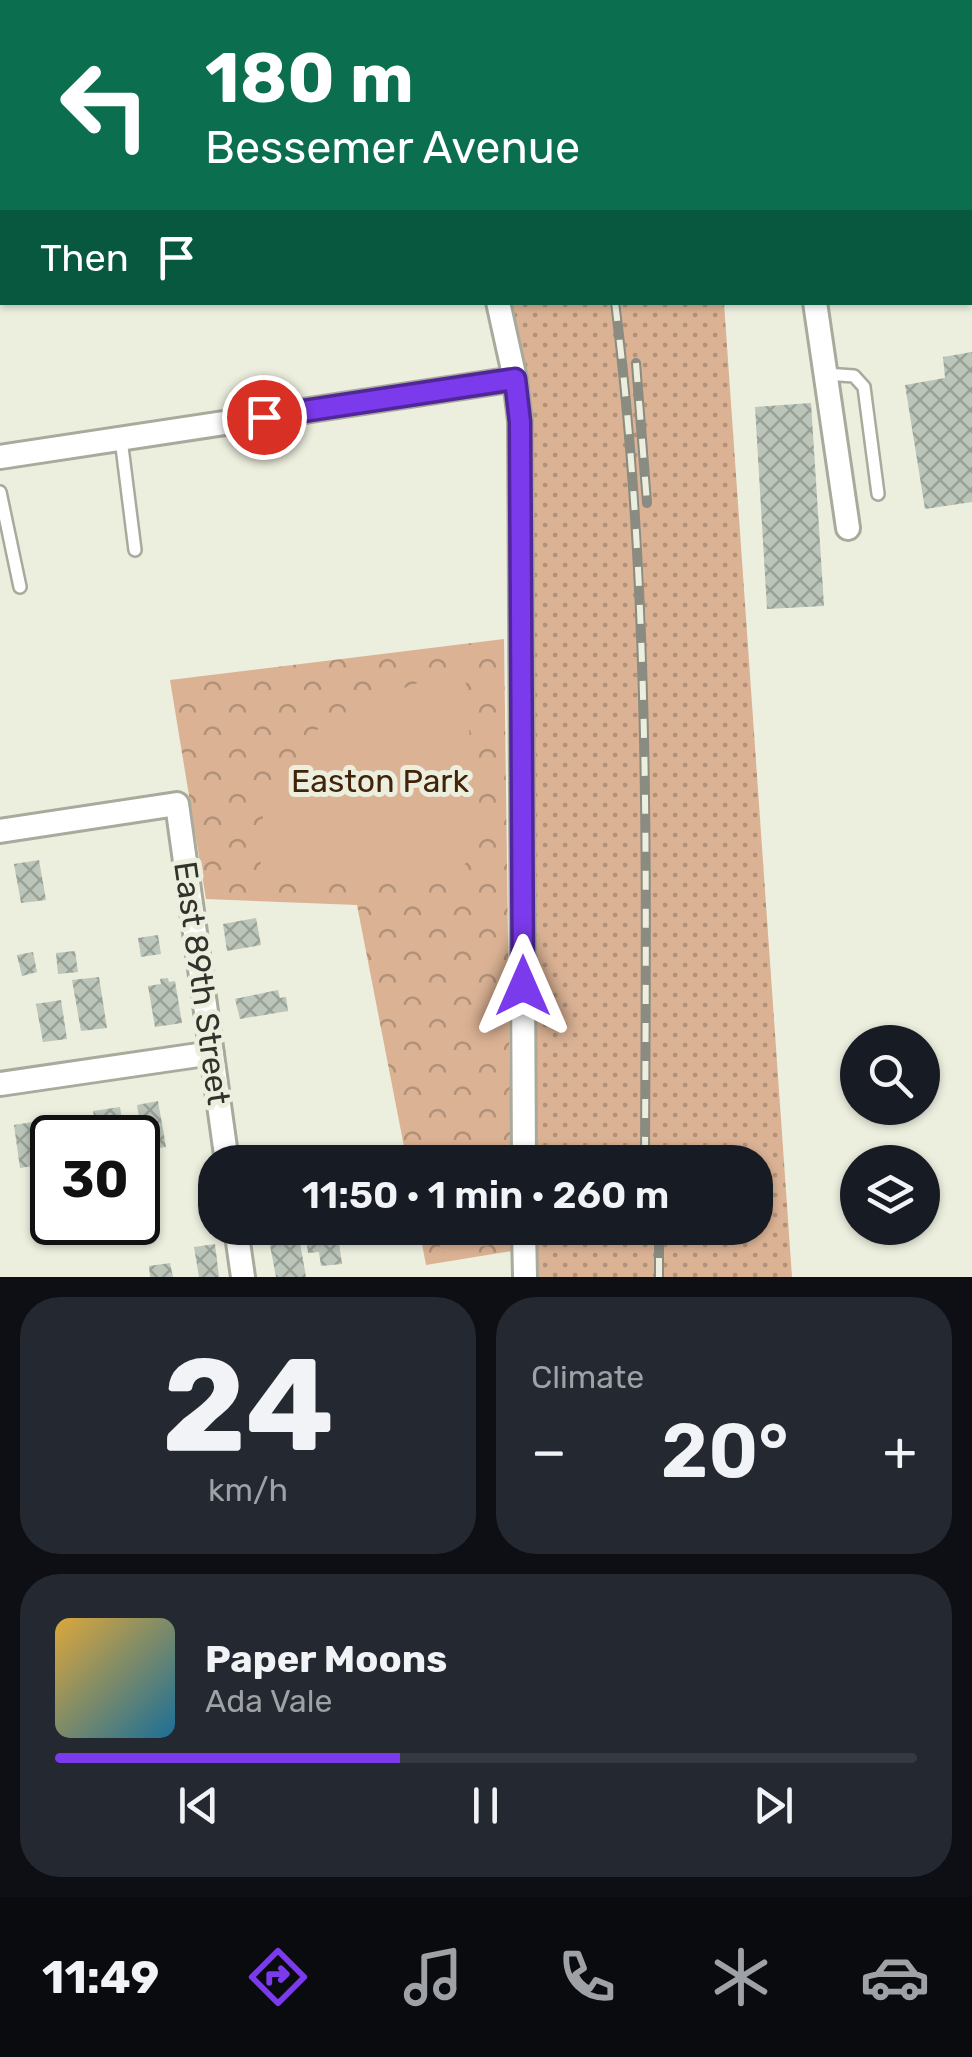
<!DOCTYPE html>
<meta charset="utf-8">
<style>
:root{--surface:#171b24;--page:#242831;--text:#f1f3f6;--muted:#9ea1a6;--line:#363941;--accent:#7c3aed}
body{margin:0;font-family:Rubik,sans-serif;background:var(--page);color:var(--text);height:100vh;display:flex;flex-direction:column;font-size:38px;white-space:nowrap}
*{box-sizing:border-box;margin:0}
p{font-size:32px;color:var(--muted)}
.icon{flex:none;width:55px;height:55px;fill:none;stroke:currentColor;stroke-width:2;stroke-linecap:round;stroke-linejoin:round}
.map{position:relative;height:1277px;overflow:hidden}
.sheet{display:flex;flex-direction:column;gap:20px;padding:20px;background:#0d0f14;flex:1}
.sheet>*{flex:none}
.hud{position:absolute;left:0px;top:0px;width:972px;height:305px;box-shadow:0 2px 8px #0004;background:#0b6e4f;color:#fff;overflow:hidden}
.buttons{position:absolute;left:840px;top:1025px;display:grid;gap:20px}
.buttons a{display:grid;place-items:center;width:100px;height:100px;border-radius:50%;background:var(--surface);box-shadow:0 2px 8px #0004;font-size:50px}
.speed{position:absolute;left:30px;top:1115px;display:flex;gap:20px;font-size:50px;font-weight:700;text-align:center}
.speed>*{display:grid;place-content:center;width:130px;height:130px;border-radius:50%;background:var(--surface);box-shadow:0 2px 8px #0004;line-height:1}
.speed .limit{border:5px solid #111;border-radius:15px;background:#fff;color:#111}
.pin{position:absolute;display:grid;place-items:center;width:85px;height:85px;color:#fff;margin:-42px;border:5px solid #fff;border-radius:50%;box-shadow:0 2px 10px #0007}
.me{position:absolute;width:110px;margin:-55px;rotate:0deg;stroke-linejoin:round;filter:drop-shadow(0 0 8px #0008)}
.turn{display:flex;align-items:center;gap:35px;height:210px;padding:0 40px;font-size:45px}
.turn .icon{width:130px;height:130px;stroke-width:2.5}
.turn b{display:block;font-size:70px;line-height:85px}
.then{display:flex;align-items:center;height:95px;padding:0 40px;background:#0003;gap:20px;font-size:38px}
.big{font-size:75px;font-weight:600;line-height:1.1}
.sheet .tile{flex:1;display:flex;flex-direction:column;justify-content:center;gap:15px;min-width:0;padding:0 35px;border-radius:40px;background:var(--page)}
.sheet .dial{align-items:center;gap:0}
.dial b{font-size:130px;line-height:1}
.song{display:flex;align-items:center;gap:30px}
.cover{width:120px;height:120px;border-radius:15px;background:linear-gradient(135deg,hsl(40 70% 55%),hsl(200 70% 35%))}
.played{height:10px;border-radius:5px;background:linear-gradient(90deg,var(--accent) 40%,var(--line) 40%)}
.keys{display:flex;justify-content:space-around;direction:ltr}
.heat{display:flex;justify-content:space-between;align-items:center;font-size:55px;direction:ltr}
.sheet .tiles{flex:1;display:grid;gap:20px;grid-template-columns:1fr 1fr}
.tile:last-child{grid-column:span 2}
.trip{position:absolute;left:198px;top:1145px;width:575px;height:100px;border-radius:40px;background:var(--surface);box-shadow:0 2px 8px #0004;font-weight:600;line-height:100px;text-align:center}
.tabs{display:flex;height:160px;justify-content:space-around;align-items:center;background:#090b0e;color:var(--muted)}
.tabs .icon{width:70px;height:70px}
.tabs .selected{color:var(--accent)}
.tabs b{font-size:45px;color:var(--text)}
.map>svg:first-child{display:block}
.grass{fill:url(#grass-dots)}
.park{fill:url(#park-crowns)}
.pitch{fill:#dbb294}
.building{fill:url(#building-cross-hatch)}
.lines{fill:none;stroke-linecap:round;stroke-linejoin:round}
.service-casing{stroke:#a8aa9b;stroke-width:16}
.minor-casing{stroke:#a8aa9b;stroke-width:28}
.tertiary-casing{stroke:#a8aa9b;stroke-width:35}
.service{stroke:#fff;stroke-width:11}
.minor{stroke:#fff;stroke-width:22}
.tertiary{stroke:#fff;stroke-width:30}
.rail-casing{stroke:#8a8b81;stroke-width:10}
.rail{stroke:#eceede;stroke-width:6;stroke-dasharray:19;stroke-linecap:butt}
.route-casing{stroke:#51269a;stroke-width:25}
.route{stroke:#7c3aed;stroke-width:18}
.labels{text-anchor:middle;stroke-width:10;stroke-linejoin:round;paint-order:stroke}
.park-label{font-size:32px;fill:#412309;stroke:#eceede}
.street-label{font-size:32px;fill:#31322c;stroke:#eceede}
</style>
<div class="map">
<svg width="972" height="1277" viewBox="0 0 972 1277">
<defs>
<pattern id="grass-dots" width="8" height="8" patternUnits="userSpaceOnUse" patternTransform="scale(2.5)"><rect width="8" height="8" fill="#dbb294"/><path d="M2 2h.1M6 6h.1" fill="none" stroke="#b29179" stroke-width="1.8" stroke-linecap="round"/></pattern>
<pattern id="park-crowns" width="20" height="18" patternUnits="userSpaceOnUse" patternTransform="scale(2.5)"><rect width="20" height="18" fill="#dbb294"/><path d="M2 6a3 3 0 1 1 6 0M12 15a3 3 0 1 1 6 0" fill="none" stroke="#b29179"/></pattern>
<pattern id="building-cross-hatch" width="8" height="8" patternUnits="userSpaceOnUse" patternTransform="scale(2.5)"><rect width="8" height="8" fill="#bbc5b9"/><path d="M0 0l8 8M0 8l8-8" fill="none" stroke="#99a197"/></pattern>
</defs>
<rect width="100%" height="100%" fill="#eceede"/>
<!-- grass -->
<path class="grass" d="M 431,0 L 659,0 L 660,2 L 431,2 Z
M 498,303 L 724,303 L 792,1277 L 525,1277 L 524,1228 L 755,1228 L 755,1162 L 524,1162 L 520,422 Z"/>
<!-- park -->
<path class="park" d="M 504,639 L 511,1162 L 407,1162 L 357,905 L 206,899 L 170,680 Z
M 419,1228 L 511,1228 L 512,1251 L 426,1265 Z"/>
<!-- pitch -->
<path class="pitch" d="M 465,671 L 478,853 L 455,872 L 260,877 L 263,815 L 310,734 L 361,703 L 446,673 Z
M 437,1228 L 494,1228 L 497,1244 L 441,1253 Z"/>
<!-- building -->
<path class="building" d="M 972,352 L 972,502 L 925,509 L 905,385 L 945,378 L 943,357 Z
M 811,403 L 824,606 L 767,609 L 755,407 Z
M 39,860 L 46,900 L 21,903 L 14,864 Z
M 256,918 L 261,945 L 227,951 L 223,924 Z
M 158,935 L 161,954 L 141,957 L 138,938 Z
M 75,951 L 78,972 L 58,974 L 56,953 Z
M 33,952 L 37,972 L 22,976 L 17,955 Z
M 99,977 L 107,1028 L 81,1031 L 72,980 Z
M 168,978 L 169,982 L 175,981 L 182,1023 L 155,1027 L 148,986 L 161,984 L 160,979 Z
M 278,990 L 280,998 L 286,997 L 288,1011 L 240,1019 L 235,999 Z
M 61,1000 L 67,1039 L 43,1042 L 36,1004 Z
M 158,1101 L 166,1147 L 144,1150 L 137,1105 Z
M 120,1107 L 125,1138 L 98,1138 L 93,1111 Z
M 39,1121 L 45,1164 L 20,1168 L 14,1125 Z
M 149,1167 L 152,1188 L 138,1191 L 138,1168 Z
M 337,1228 L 342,1264 L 321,1266 L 319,1252 L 308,1253 L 305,1229 Z
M 298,1231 L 306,1277 L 276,1277 L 268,1235 Z
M 215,1244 L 219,1277 L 199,1277 L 194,1247 Z
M 170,1263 L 173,1277 L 150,1277 L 149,1266 Z"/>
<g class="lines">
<defs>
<path id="service" d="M 905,0 L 906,2
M 825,374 L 854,376 L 864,387 L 878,494
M 121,439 L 135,550
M 0,492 L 20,587"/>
<path id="minor" d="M 431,0 L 431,2
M 363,2 L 379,0
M 0,58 L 2,58
M 498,302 L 515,379 L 520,421 L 524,1162
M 815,302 L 848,528
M 0,457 L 515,379
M 0,831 L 177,804 L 227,1162
M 0,1084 L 212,1053
M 236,1228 L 243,1277
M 524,1228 L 525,1277"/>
<path id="tertiary" d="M 781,0 L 782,2
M 970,66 L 972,66"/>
</defs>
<!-- service casing -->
<use href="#service" class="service-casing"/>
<!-- minor casing -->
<use href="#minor" class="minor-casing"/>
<!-- tertiary casing -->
<use href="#tertiary" class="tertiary-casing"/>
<!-- service -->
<use href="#service" class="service"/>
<!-- minor -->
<use href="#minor" class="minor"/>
<!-- tertiary -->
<use href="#tertiary" class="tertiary"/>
<defs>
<path id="rail" d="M 574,0 L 574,2
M 615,302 C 651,587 646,876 645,1162
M 636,363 L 647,503
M 659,1277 L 659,1228"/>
</defs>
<!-- rail casing -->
<use href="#rail" class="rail-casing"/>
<!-- rail -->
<use href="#rail" class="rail"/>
</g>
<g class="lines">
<defs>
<path id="route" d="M 264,417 L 515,379 L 520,422 L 523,986"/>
</defs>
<!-- route casing -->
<use href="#route" class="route-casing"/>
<!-- route -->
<use href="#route" class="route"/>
</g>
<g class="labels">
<!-- park labels -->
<g class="park-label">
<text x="380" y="792">Easton Park</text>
</g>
<!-- street labels -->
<g class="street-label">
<text transform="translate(202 983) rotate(82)" y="11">East 89th Street</text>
</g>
</g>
</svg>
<div class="buttons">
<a><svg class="icon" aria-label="search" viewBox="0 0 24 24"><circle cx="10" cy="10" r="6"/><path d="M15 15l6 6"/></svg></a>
<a><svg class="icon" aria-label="layers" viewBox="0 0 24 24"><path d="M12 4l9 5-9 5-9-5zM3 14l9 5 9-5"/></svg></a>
</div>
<div class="speed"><div class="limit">30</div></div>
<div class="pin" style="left:264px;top:417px;background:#d93025"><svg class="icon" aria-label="arrive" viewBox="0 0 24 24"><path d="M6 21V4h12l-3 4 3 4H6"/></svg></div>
<svg class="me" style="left:523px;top:986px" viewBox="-20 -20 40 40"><path d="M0-17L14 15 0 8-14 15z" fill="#7c3aed" stroke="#fff" stroke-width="4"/></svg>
<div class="trip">11:50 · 1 min · 260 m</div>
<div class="hud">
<div class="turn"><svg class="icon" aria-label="left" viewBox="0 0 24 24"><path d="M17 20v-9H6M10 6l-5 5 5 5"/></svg><div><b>180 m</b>Bessemer Avenue</div></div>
<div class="then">Then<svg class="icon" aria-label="arrive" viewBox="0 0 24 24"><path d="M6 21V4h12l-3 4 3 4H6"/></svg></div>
</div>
</div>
<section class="sheet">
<div class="tiles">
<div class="tile dial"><b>24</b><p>km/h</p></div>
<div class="tile"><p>Climate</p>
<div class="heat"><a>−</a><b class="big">20°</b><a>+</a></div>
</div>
<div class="tile">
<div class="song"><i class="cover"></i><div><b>Paper Moons</b><p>Ada Vale</p></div></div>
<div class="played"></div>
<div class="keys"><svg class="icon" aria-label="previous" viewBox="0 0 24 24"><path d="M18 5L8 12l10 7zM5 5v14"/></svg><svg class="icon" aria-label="pause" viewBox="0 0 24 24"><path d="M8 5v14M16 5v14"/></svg><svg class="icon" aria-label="next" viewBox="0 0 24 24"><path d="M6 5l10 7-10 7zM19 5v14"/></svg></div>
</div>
</div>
</section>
<nav class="tabs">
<b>11:49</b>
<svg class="icon selected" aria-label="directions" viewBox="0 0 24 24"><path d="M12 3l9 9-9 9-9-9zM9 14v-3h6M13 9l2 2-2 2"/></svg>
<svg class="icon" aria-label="music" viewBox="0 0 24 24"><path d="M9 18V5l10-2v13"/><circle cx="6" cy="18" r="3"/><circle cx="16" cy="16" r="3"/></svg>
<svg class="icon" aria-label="phone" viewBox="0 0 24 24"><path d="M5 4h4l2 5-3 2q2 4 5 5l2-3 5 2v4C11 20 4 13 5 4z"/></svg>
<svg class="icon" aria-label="climate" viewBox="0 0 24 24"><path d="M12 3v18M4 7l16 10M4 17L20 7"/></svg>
<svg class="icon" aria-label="car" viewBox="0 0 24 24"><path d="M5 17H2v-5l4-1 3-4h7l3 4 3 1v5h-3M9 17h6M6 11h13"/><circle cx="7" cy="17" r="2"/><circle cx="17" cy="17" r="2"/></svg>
</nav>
